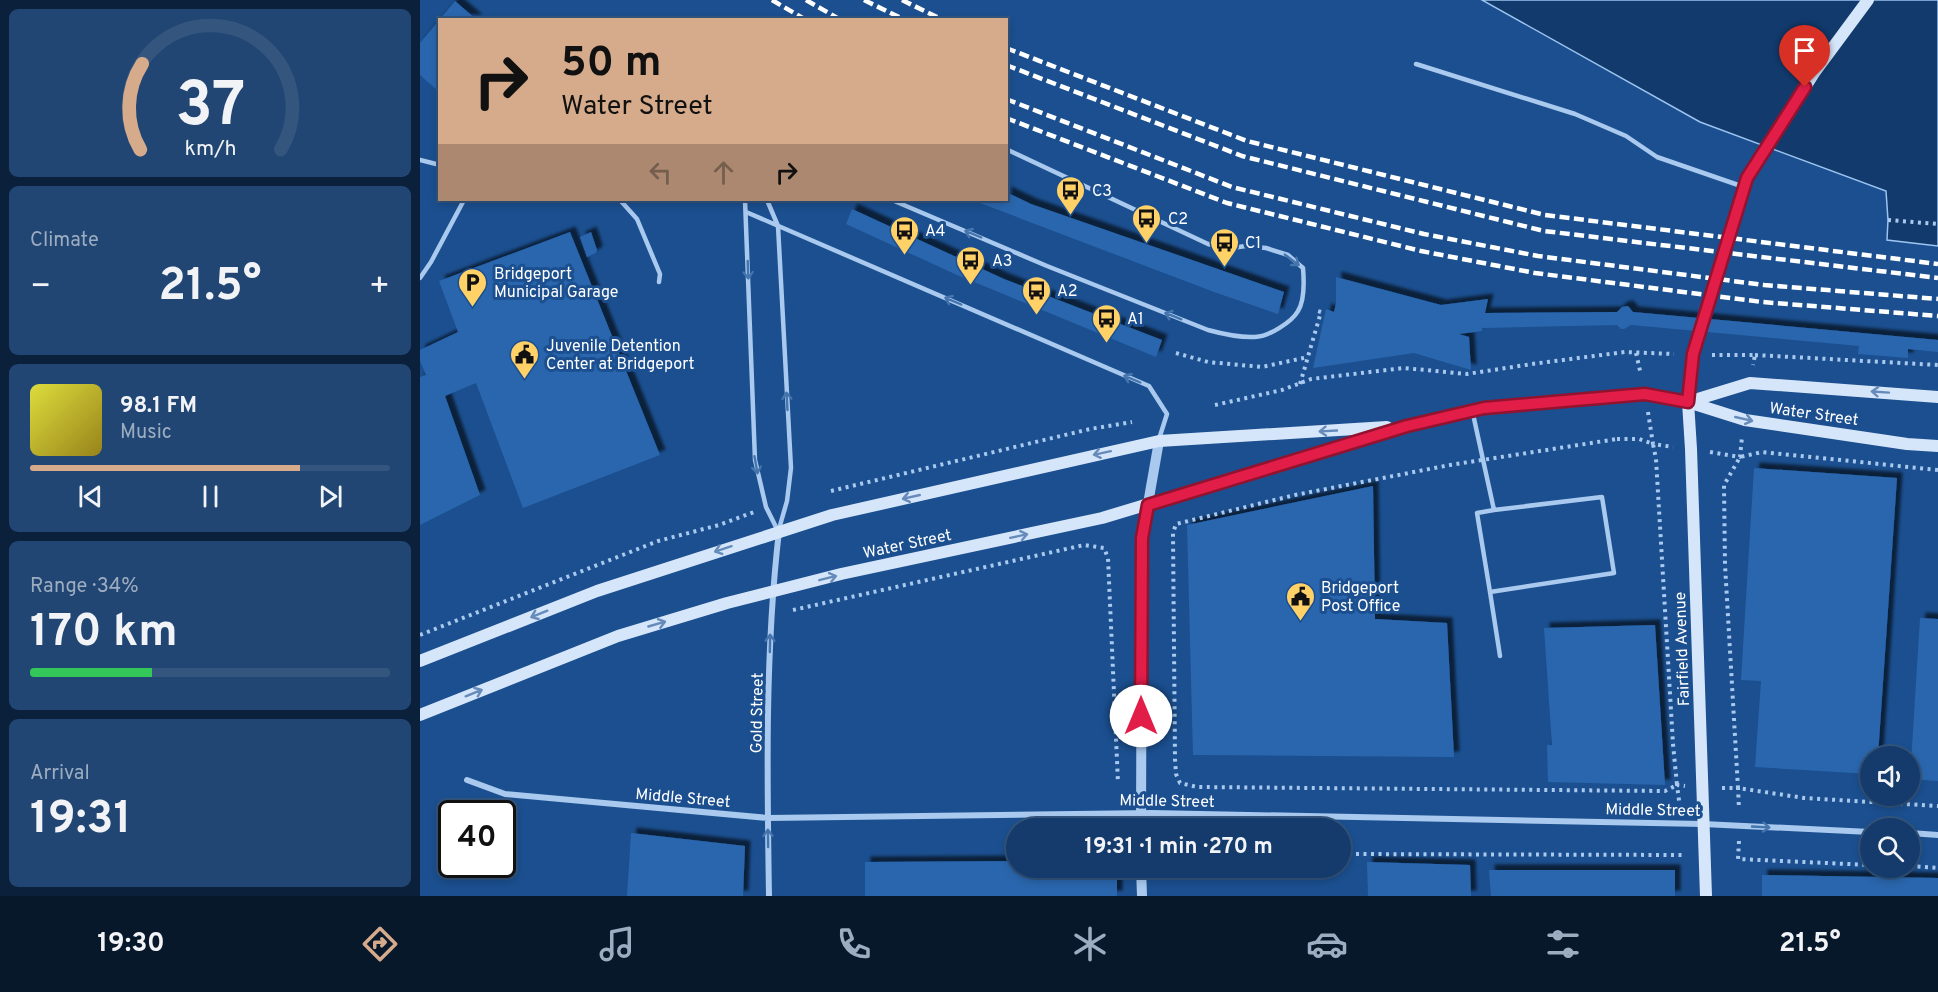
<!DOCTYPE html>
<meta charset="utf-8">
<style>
:root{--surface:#143b6b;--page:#214673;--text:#f1f3f6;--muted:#9dadc1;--line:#33557e;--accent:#d6ab8b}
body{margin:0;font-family:Overpass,sans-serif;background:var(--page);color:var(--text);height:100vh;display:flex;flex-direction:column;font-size:22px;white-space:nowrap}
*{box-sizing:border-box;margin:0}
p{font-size:20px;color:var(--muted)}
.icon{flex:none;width:33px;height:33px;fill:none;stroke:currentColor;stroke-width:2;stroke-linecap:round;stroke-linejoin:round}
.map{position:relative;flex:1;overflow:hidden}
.panel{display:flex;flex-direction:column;gap:9px;padding:9px;background:#0b203b;width:420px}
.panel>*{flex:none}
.hud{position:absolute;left:18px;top:18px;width:570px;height:183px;border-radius:0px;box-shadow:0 3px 9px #0003,0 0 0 2px var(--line);background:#d6ab8b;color:#111;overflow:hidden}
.buttons{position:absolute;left:1440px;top:746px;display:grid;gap:12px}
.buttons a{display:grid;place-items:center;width:60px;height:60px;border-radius:50%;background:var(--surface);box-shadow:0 3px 9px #0003,0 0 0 2px var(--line);font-size:30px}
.speed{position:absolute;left:18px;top:800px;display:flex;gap:12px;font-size:30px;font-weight:700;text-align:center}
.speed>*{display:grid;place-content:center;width:78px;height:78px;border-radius:50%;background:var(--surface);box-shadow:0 3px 9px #0003,0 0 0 2px var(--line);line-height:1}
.speed .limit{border:3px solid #111;border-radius:9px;background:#fff;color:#111}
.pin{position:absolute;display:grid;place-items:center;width:51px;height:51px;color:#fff;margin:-62px -26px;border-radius:50% 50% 50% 0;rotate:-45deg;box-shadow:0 0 6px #0007}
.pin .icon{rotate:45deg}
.me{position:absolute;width:66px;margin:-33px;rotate:0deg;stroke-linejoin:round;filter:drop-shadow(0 0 4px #0008)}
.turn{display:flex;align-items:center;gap:21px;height:126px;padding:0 24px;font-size:27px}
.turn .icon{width:78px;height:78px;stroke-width:2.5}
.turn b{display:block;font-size:42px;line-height:51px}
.lanes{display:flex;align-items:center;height:57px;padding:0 24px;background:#0003;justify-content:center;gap:30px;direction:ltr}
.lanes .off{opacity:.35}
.big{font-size:45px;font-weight:700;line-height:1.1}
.panel .card{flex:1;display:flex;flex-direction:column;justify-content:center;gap:9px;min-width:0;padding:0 21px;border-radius:9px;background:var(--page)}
.panel .dial{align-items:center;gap:0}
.dial svg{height:156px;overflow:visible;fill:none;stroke:var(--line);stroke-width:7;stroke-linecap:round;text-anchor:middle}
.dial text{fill:var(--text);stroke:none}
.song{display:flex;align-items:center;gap:18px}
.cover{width:72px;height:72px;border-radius:9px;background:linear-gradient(135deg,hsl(60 70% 55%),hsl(50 70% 35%))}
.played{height:6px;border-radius:3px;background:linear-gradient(90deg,var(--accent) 75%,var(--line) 75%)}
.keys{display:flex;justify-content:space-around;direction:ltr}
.heat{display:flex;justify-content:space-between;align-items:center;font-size:33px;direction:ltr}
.charge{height:9px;border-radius:4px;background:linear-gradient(90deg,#34c759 34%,var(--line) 0)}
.trip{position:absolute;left:586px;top:818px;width:345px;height:60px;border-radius:30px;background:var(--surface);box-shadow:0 3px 9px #0003,0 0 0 2px var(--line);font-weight:700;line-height:60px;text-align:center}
.dock{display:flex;height:96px;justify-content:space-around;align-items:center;background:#08182b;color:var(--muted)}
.dock .icon{width:42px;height:42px}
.dock .current{color:var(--accent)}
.dock b{font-size:27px;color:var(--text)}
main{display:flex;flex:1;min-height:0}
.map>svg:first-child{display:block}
.water{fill:#123a6d;stroke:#9cc4f0;stroke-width:1.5}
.building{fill:#2a66ad;filter:url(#shadow)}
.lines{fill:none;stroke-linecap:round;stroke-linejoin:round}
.path{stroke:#a9c9ee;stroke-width:4;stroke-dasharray:3 4.5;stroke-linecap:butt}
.service{stroke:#a9c9ee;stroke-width:4.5}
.minor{stroke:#a9c9ee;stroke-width:6}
.tertiary{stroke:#a9c9ee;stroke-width:10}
.secondary{stroke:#d6e6fa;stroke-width:12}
.rail{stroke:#fff;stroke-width:4.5;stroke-dasharray:10 4.5;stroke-linecap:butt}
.oneway{stroke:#4674ac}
.oneway2{stroke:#668bba}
.route-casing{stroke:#92132f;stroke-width:15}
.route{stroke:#e11d48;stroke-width:10}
.labels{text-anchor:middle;stroke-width:6;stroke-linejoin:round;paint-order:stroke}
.poi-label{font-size:16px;fill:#fff;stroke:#1b4f8f;text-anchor:start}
.street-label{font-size:16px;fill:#fff;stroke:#1b4f8f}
</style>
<main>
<section class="panel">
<div class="card dial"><svg viewBox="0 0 100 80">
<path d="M14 69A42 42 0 1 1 86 69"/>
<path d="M14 69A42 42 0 0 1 15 25" stroke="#d6ab8b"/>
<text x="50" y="56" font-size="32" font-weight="700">37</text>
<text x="50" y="72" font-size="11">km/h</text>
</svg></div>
<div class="card"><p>Climate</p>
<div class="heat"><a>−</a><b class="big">21.5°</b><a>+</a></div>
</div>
<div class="card">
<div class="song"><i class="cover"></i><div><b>98.1 FM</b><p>Music</p></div></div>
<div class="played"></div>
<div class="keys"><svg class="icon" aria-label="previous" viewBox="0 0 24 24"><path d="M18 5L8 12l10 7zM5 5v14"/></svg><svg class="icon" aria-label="pause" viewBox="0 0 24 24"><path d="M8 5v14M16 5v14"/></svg><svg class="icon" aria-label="next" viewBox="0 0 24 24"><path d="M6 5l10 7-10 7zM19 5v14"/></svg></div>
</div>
<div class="card"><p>Range · 34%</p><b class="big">170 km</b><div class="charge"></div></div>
<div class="card"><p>Arrival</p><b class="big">19:31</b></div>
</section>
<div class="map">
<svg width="1518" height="896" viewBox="0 0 1518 896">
<defs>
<filter id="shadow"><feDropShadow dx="5.5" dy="-5.5" stdDeviation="1.5" flood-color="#0009"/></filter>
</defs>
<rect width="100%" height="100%" fill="#1b4f8f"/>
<!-- water -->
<path class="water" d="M 1062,0 L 1518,0 L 1518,246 L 1467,240 L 1468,220 L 1466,191 L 1280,122 Z"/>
<!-- building -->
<path class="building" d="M 35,1 L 57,20 L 20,20 L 20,89 L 18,91 L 0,75 L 0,43 Z
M 586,192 L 611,204 L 864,292 L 858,314 L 794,292 L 552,200 L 586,200 Z
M 432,209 L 584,279 L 742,340 L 736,357 L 537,275 L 426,224 Z
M 150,232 L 240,455 L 103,508 L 56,383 L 25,396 L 60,495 L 0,525 L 0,377 L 6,375 L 0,361 L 0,350 L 38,332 L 19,281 Z
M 171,232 L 177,250 L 176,253 L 167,257 L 160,237 Z
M 916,277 L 1021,305 L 1068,299 L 1065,313 L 1197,312 L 1202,307 L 1208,306 L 1213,312 L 1518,340 L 1518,352 L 1488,349 L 1488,358 L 1438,354 L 1439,346 L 1211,325 L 1204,329 L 1201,329 L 1197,325 L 1062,328 L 1062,331 L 1039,334 L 1049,337 L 1051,370 L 994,353 L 893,368 L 906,309 L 914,312 L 916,303 Z
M 1334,468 L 1477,478 L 1458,756 L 1450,756 L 1450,774 L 1335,767 L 1341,681 L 1321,680 Z
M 953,486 L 955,619 L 1027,623 L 1034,757 L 773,755 L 767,525 Z
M 1500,618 L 1518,619 L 1518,781 L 1490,779 Z
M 1235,625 L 1245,785 L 1128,782 L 1127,745 L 1132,745 L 1124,628 Z
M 211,833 L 325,846 L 323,896 L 207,896 Z
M 597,861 L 597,867 L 697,867 L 697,896 L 445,896 L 445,862 Z
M 947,862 L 1050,865 L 1051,896 L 948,896 Z
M 1069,870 L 1255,870 L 1255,896 L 1071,896 Z
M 1342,875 L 1518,878 L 1518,896 L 1342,896 Z"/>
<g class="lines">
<!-- path -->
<path class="path" d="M 1468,220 L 1518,224
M 756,353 L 788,362 L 842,367 L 888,357
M 1216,353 L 1221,375
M 1292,355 L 1335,355 L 1333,365
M 1335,355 L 1518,365
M 880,384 L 901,312 L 895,310
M 795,405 L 862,390 L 891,379 L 984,368 L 1047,374 L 1112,364 L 1205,352 L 1254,354
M 1228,412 L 1233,444 L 1253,447
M 1197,439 L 1219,439 L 1233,444 L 1236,459 L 1253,744 L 1257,785 L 1245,791 L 777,787 L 760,783 L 756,774 L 755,759 L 753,533 L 756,524 L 875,495 L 1030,465 Z
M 1290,452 L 1320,457 L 1322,437
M 1518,470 L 1342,452 L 1320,457 L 1304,485 L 1305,565 L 1318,788 L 1384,798 L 1518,806
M 411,491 L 670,429 L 712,422
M 373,610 L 664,545 L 684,548 L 688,558 L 698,783
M 0,635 L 238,541 L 299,525 L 334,512
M 1302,788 L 1318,788 L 1319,809
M 1260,808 L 1257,785 L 1265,786
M 1319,841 L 1318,859 L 1450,865
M 921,854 L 1264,855
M 1490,866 L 1518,868"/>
<!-- service -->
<path class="service" d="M 996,64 L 1155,114 L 1206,136 L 1237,157 L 1324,187
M 0,160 L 20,165
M 200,200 L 217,219 L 240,274 L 239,282
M 325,200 L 335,460 L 346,507 L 358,531
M 347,200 L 358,226 L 371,468 L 367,501 L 359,529
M 472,200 L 627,266 L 788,330 C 803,334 819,338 835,337 C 848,337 872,322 878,311 C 885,300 884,280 883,268 L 868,255 L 846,248 L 825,246 L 807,249 L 788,244 L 586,149
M 326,212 L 729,386 L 747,414 L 739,439
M 0,278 L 11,262 L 44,200
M 1053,414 L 1074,510 L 1182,497 L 1194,573 L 1070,592 L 1080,656
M 1070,592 L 1057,513 L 1074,510"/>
<!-- minor -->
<path class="minor" d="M 47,780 L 85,794 L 348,818 L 732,813 L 1283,824 L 1450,832
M 1490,833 L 1518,835
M 349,896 C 347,775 345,652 359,531"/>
<!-- tertiary -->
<path class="tertiary" d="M 721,828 L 722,538 L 739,441
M 721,867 L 722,896"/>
<!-- secondary -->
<path class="secondary" d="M 1268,402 L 1330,383 L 1518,397
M 0,661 L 177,591 L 412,515 L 739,441 L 967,427
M 0,715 L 198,636 L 307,603 L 421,574 L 682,518 L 987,426 L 1063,409 L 1225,394 L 1268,402 L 1325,420 L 1487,444 L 1518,446
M 1286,896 L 1271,449 L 1268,402 L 1273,354 L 1327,178 L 1394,73 L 1448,0"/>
<!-- rail -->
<path class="rail" d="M 352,0 L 386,20
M 386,0 L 421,20
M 444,0 L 485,20
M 482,0 L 523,20
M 586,48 L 827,141 L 1125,215 L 1518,264
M 586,65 L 822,156 L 1124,231 L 1518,278
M 586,99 L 812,187 L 1004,234 L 1118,256 L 1344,285 L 1518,299
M 586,118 L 807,203 L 1001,251 L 1115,273 L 1342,302 L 1518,316"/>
</g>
<!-- one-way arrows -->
<defs><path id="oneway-shaft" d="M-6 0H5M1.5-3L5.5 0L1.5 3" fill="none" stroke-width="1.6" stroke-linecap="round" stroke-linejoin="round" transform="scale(1.5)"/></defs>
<g class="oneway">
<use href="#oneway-shaft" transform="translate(553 234) rotate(-157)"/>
<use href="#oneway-shaft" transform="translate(872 260) rotate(37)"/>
<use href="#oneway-shaft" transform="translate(328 270) rotate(88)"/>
<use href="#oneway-shaft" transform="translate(533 301) rotate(-157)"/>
<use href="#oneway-shaft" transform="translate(753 316) rotate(-158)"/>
<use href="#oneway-shaft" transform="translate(712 379) rotate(-157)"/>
<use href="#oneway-shaft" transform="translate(367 401) rotate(-93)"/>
<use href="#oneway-shaft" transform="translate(336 465) rotate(80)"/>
<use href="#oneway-shaft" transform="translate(350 643) rotate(-89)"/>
<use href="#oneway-shaft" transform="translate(1341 827) rotate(3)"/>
<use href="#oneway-shaft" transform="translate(348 838) rotate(-91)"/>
</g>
<g class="oneway2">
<use href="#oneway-shaft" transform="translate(1460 392) rotate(-176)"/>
<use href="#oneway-shaft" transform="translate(1324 419) rotate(13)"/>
<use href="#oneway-shaft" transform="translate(908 431) rotate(177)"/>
<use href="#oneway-shaft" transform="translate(682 453) rotate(168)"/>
<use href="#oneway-shaft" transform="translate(491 497) rotate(167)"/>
<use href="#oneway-shaft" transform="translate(599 536) rotate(-12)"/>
<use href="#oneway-shaft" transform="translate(303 549) rotate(162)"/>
<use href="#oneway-shaft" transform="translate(408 578) rotate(-14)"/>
<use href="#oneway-shaft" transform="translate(119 614) rotate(158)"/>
<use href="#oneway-shaft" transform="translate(237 624) rotate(-16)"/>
<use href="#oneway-shaft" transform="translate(54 693) rotate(-22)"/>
</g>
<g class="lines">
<defs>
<path id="route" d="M 721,716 L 722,538 L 728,505 L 987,426 L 1064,408 L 1225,394 L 1268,402 L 1273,354 L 1327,178 L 1385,87"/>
</defs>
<!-- route casing -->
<use href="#route" class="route-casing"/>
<!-- route -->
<use href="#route" class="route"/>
</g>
<!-- icons -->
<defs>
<symbol id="bus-pin" viewBox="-11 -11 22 30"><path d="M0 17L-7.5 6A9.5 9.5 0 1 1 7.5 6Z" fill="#ffd166" stroke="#1b4f8f"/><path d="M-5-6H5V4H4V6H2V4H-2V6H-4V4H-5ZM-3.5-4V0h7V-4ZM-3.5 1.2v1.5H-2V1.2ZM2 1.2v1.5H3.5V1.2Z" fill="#111"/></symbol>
<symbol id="parking-pin" viewBox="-11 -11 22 30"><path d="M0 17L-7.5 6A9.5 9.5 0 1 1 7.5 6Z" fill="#ffd166" stroke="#1b4f8f"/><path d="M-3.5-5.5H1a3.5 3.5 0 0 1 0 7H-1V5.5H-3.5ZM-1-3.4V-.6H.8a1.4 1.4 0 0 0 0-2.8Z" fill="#111"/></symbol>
<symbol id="civic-pin" viewBox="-11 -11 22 30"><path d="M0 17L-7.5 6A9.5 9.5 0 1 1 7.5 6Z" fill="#ffd166" stroke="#1b4f8f"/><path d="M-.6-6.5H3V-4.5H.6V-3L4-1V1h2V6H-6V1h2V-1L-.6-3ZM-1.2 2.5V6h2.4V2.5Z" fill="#111"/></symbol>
</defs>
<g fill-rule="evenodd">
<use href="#bus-pin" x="634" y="174" width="33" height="45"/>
<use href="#bus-pin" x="710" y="202" width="33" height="45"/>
<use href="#bus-pin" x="468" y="214" width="33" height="45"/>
<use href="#bus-pin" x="788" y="226" width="33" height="45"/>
<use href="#bus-pin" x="534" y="244" width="33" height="45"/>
<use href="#parking-pin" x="36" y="266" width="33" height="45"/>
<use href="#bus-pin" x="600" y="274" width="33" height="45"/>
<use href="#bus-pin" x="670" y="302" width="33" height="45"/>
<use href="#civic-pin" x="88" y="338" width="33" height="45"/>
<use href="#civic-pin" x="864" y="580" width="33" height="45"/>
</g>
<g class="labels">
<!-- poi labels -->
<g class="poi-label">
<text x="672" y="196">C3</text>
<text x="748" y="224">C2</text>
<text x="505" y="236">A4</text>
<text x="825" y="248">C1</text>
<text x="572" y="266">A3</text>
<text x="74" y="279">Bridgeport<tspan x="74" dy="18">Municipal Garage</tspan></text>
<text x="637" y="296">A2</text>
<text x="707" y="324">A1</text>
<text x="126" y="351">Juvenile Detention<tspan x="126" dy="18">Center at Bridgeport</tspan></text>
<text x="901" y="593">Bridgeport<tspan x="901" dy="18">Post Office</tspan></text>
</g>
<!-- street labels -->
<g class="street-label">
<text transform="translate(1394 413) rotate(8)" y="6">Water Street</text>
<text transform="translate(487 543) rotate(-12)" y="6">Water Street</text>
<text transform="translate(1261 649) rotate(-92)" y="6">Fairfield Avenue</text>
<text transform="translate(336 713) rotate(-89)" y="6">Gold Street</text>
<text transform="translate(263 797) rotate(5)" y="6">Middle Street</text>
<text transform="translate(747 800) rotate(1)" y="6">Middle Street</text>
<text transform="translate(1233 809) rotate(1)" y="6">Middle Street</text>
</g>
</g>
</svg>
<div class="buttons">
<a><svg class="icon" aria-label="sound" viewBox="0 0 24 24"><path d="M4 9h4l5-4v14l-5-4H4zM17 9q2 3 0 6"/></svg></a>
<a><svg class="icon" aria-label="search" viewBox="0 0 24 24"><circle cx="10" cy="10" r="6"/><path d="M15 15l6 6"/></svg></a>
</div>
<div class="speed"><div class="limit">40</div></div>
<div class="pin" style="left:1385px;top:87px;background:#d93025"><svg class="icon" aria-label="arrive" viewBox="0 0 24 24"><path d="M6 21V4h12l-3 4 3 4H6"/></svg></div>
<svg class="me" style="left:721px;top:716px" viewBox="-20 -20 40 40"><circle r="19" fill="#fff"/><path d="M0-13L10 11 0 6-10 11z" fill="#e11d48"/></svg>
<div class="trip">19:31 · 1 min · 270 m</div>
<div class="hud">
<div class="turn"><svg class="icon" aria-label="right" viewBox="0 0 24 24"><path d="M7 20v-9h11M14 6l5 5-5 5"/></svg><div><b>50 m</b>Water Street</div></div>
<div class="lanes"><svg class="icon off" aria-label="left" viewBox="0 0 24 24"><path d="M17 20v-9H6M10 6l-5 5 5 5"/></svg><svg class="icon off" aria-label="ahead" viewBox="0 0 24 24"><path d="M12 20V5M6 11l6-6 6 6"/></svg><svg class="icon" aria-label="right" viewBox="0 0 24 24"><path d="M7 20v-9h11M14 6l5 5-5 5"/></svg></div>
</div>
</div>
</main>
<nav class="dock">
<b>19:30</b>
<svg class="icon current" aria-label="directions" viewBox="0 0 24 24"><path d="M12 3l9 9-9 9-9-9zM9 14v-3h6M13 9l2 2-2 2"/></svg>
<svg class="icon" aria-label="music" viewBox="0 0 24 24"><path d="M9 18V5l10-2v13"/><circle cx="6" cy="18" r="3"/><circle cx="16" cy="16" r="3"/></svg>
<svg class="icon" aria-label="phone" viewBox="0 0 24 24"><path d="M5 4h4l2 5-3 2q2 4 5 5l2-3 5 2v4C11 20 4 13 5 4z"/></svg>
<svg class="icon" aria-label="climate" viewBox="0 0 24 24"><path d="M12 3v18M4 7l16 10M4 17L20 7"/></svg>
<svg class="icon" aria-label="car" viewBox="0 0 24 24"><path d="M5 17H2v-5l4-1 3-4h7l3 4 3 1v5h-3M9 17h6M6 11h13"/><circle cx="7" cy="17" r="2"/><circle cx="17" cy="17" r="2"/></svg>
<svg class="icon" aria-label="filters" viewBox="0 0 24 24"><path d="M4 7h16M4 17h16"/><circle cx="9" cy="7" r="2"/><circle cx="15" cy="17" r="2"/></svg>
<b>21.5°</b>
</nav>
